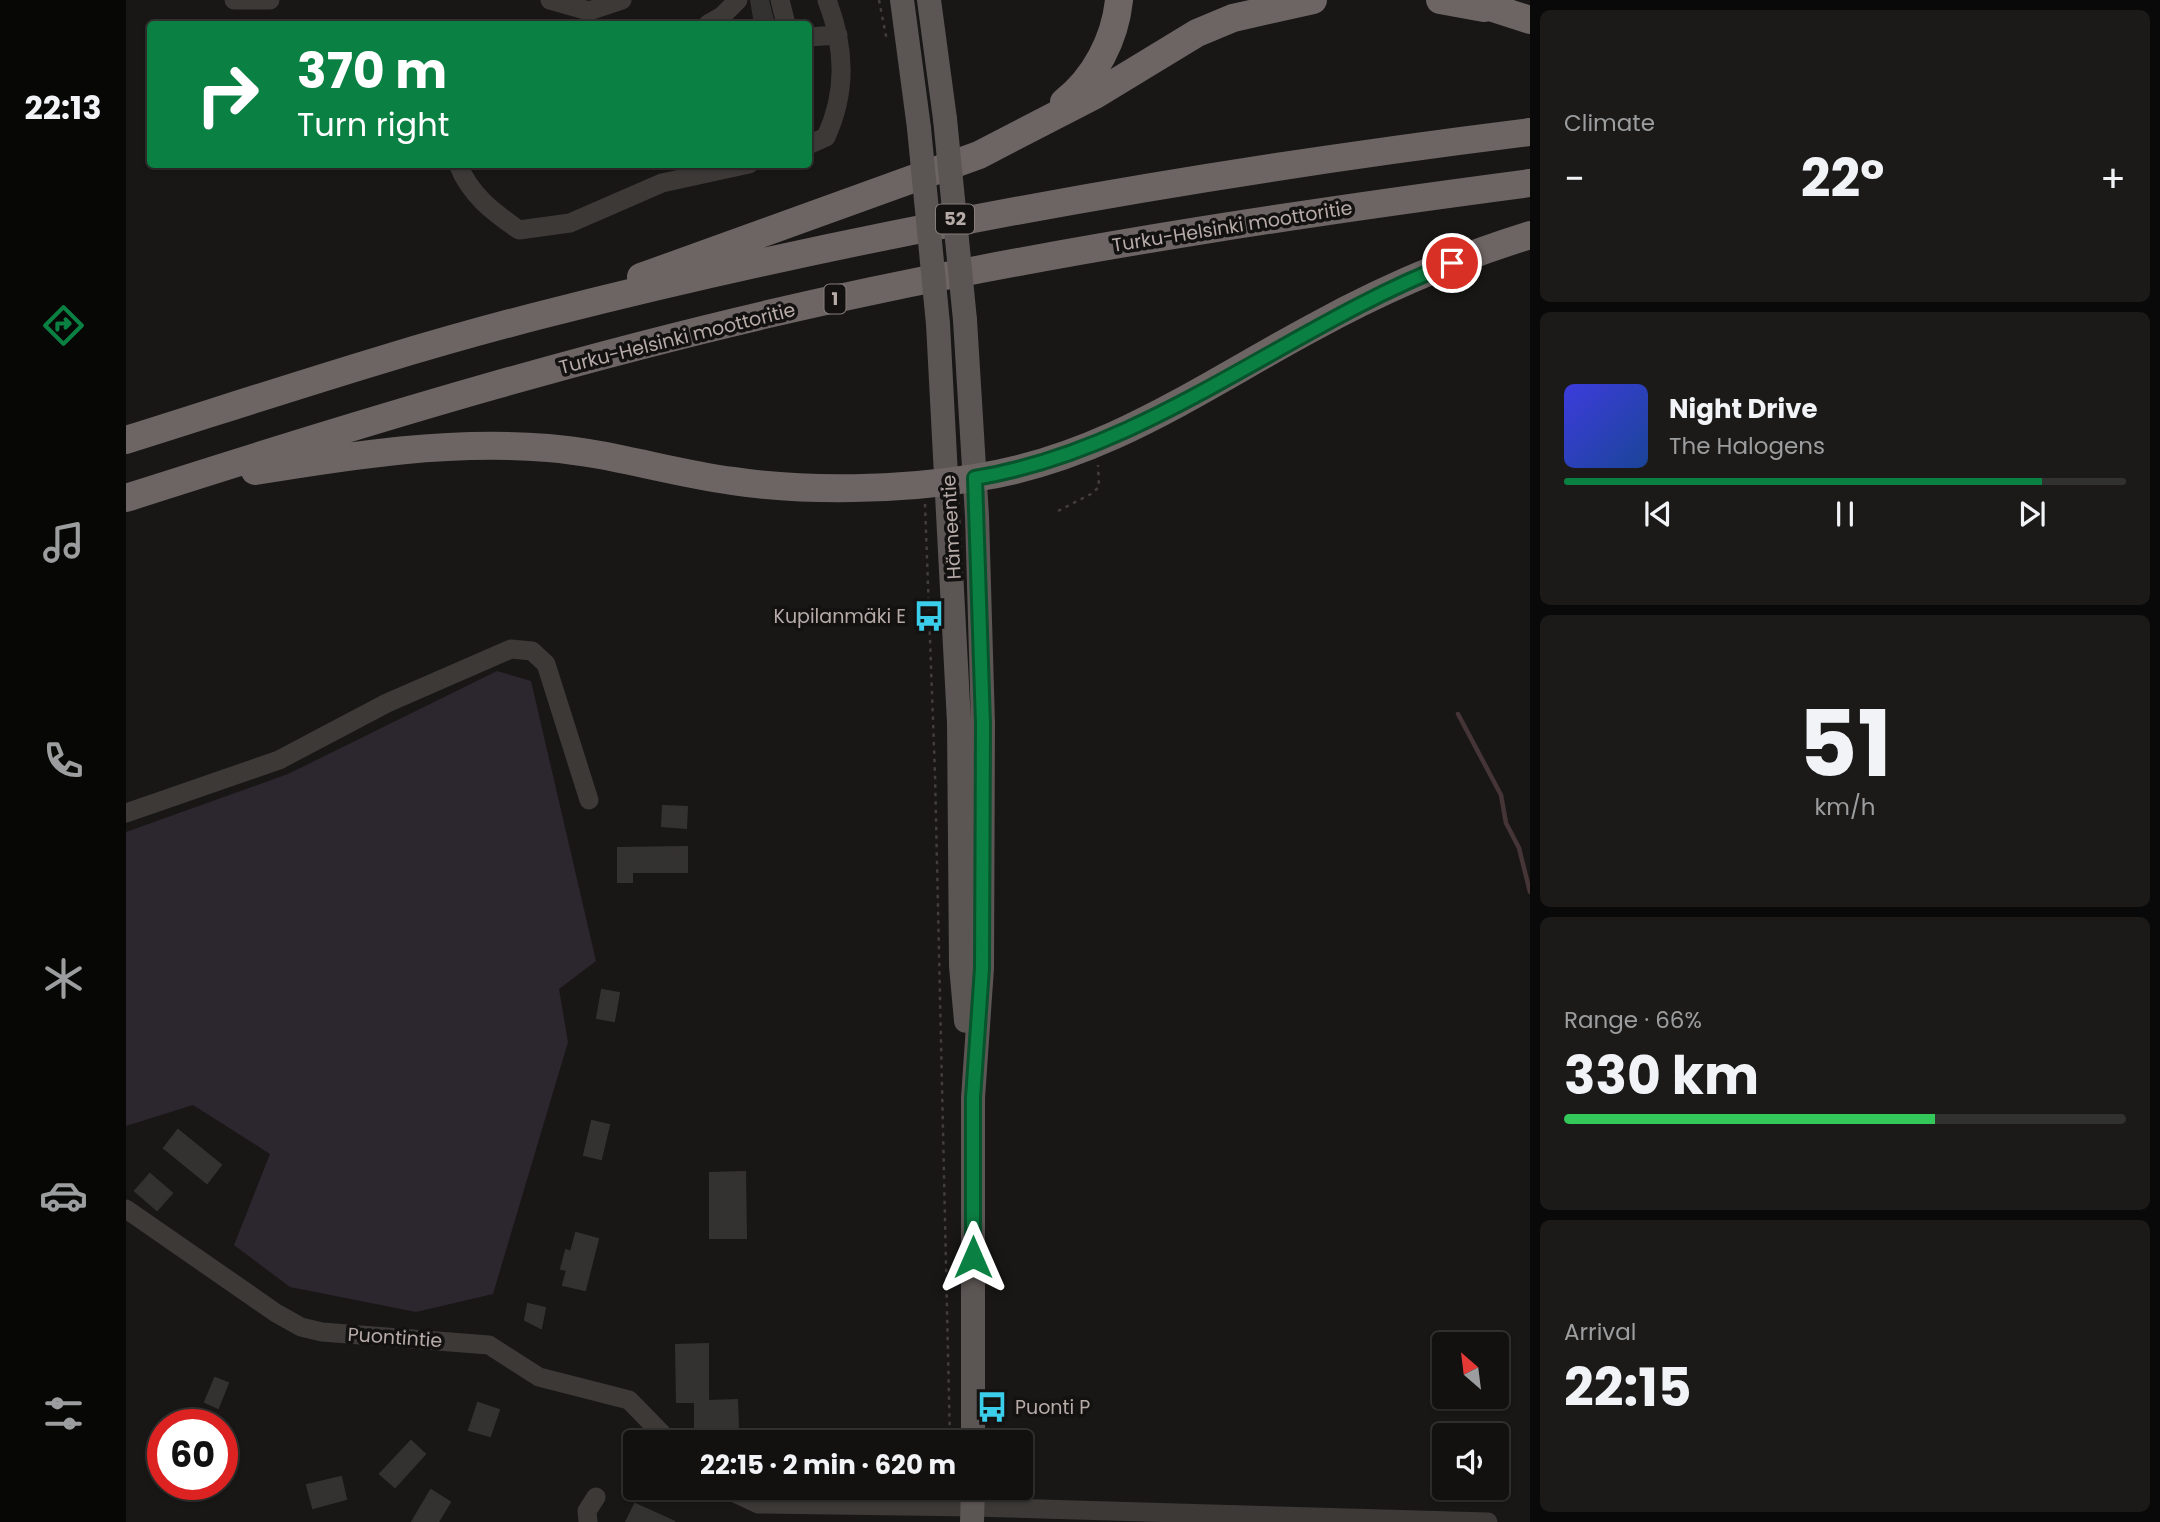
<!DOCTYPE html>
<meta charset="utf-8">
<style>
:root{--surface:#121110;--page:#1b1a19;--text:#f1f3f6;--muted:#9c9d9f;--line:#313130;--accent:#0b8043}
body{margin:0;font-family:Poppins,sans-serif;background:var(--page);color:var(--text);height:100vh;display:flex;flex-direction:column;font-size:26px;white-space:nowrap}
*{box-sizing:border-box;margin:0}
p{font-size:23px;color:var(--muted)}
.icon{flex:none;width:38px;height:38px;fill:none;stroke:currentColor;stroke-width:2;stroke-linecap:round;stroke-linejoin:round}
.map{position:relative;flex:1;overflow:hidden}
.side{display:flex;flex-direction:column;gap:10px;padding:10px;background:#0a0909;width:630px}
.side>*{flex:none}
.banner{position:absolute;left:21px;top:21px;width:665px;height:147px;border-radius:7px;box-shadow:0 2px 5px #0004,0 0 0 2px var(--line);background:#0b8043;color:#fff;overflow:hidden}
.needle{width:46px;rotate:332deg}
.fabs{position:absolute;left:1306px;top:1332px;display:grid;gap:14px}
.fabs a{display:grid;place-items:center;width:77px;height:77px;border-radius:7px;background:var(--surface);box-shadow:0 2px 5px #0004,0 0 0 2px var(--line);font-size:35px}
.speed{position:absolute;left:21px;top:1409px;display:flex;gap:14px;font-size:35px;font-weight:700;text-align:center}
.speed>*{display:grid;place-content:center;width:91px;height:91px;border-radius:50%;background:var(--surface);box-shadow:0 2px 5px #0004,0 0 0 2px var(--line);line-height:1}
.speed .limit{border:10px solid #d22;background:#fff;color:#111}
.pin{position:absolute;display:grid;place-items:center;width:60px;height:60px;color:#fff;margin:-30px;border:4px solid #fff;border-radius:50%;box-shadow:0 2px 7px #0007}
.me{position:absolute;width:77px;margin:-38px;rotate:0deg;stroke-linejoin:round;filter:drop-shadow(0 0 5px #0008)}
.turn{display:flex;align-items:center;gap:24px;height:147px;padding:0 35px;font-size:32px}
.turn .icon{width:91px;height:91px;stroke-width:2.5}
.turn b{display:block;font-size:49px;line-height:60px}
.big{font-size:52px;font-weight:700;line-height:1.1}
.side .widget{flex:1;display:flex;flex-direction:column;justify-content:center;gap:10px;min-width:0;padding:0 24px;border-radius:10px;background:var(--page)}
.side .dial{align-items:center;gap:0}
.dial b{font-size:91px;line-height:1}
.song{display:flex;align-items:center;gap:21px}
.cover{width:84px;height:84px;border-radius:10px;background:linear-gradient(135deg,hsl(240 70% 55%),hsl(220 70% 35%))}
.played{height:7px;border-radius:4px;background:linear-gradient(90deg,var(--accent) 85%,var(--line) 85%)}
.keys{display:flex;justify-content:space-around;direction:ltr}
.heat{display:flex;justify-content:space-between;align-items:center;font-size:38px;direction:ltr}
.charge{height:10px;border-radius:5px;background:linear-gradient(90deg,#34c759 66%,var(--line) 0)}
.trip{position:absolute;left:497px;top:1430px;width:410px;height:70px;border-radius:7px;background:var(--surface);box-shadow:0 2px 5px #0004,0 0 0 2px var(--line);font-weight:700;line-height:70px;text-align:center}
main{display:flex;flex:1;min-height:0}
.menu{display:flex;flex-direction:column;width:126px;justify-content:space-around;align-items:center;background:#070706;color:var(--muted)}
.menu .icon{width:49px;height:49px}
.menu .selected{color:var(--accent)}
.menu b{font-size:32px;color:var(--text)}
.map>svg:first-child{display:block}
.green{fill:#2c262f}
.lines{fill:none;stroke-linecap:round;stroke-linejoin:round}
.stream{stroke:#463536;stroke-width:4.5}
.building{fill:#343231;stroke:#343230;stroke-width:2}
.path{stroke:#433e3d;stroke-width:2.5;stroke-dasharray:3.5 5;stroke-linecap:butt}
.minor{stroke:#3c3937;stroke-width:19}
.major{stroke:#5b5553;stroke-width:24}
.highway{stroke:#6d6563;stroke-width:28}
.major-bridge{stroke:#5b5553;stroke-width:24}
.route-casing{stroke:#07532c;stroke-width:18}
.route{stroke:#0b8043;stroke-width:12}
.labels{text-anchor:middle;stroke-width:7;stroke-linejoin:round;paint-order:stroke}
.shield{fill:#131211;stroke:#867d7b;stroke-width:2}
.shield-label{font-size:18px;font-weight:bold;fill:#b7aba8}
.street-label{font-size:19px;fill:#b7aba8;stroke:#131211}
.poi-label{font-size:19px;fill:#b7aba8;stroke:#131211;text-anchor:end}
</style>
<main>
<nav class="menu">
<b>22:13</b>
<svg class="icon selected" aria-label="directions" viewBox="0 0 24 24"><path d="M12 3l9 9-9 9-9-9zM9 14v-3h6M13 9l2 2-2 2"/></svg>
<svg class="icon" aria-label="music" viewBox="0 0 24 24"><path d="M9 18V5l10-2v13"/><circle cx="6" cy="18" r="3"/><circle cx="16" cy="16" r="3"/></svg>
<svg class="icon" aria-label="phone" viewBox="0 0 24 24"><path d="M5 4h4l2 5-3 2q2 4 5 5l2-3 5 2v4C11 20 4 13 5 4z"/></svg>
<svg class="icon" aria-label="climate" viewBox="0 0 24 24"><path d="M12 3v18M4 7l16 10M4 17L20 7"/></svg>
<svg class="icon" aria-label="car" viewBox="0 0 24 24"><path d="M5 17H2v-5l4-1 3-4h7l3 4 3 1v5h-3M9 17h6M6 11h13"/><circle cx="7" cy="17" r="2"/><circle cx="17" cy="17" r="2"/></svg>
<svg class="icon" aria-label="filters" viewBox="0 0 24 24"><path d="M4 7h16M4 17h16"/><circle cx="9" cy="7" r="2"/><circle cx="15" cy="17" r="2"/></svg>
</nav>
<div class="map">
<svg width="1404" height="1522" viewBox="0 0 1404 1522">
<rect width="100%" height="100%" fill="#181716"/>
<!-- green -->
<path class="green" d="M 371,671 L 405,681 L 470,961 L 433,989 L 442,1042 L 367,1294 L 290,1312 L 164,1287 L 108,1245 L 144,1154 L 67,1105 L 0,1126 L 0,832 L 162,774 Z"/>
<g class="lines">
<!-- stream -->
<path class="stream" d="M 1332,714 L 1375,795 L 1380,823 L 1393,848 L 1404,892"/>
</g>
<!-- building -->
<path class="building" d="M 625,0 L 642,0 L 648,24 L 629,24 Z
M 537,806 L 561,807 L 560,828 L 536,826 Z
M 561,847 L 561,872 L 506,872 L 506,882 L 492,882 L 492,848 Z
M 476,990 L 493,993 L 488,1021 L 471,1018 Z
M 466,1121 L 483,1125 L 475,1159 L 458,1155 Z
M 52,1130 L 95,1165 L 81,1183 L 38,1148 Z
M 619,1172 L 620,1238 L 584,1238 L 584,1173 Z
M 24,1174 L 46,1193 L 31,1210 L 9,1191 Z
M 450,1233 L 472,1239 L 459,1290 L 437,1285 L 441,1270 L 435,1269 L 440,1250 L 445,1252 Z
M 402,1304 L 419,1308 L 415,1328 L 399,1320 Z
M 582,1344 L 582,1401 L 611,1400 L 612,1427 L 569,1428 L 569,1402 L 551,1402 L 550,1345 Z
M 89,1378 L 102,1383 L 92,1408 L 79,1402 Z
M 352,1403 L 373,1410 L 364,1436 L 343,1430 Z
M 285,1441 L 299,1454 L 269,1487 L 254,1474 Z
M 215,1477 L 220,1499 L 187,1508 L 181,1485 Z
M 305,1490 L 324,1502 L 312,1522 L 286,1522 Z
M 509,1504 L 549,1522 L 500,1522 Z"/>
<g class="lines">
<!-- path -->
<path class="path" d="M 753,0 L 761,41
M 799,504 L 809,774 L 824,1442
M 932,511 L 965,494 L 973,487 L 972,465"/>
<!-- minor -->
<path class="minor" d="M 108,0 L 144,0
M 424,0 L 463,11 L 496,0
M 654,0 L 660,24
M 582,24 L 596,16 L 612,0
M 682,37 L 712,35
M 682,145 L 700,137 C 721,91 719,47 701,0
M 332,164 C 344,195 367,212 393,230 L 444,223 L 536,183 L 623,164
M 0,813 L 153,760 L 261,703 L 385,649 L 406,651 L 420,664 L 463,800
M 0,1209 L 150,1313 L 175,1327 L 196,1332 L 363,1345 L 413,1377 L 503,1400 L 544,1442
M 598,1488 L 632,1504 L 846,1507 L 1362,1522
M 462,1522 L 461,1511 L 470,1497"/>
<!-- major -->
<path class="major" d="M 776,0 L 793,128
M 803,0 L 819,119
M 839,320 L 851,516 L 857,724 L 856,968 L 847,1098 L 847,1442
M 812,324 L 833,722 L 835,966 L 840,1021
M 846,1522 L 847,1488"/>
<!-- highway -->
<path class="highway" d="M 1314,0 L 1358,8
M 1342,0 L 1404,20
M 938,102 C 969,78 989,39 993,0
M 515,277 L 853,155 L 969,95 L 1071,33 L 1107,18 L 1187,0
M 0,440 C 140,396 280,349 423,313 C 745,231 1074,173 1404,132
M 129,471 C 227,455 323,440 422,448 C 485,453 545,473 607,481 C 680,492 775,490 848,478 C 977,459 1076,387 1188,327 C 1257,289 1330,258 1404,235
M 0,498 C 246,419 493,344 746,291 C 964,245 1184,212 1404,183"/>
<!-- major-bridge -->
<path class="major-bridge" d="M 819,119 L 839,320
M 793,128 L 812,324"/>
</g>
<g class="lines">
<defs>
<path id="route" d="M 847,1257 L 847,1098 L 856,968 L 857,724 L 849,478 C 1025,449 1162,326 1326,263"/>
</defs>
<!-- route casing -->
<use href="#route" class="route-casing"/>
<!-- route -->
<use href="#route" class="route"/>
</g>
<!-- icons -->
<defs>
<symbol id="bus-bare" viewBox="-9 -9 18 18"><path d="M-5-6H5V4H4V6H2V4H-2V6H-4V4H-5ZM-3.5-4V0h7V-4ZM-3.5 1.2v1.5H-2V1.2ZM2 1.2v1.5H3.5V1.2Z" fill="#3bceeb" stroke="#131211" stroke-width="2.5" paint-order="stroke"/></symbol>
</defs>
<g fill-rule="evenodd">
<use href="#bus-bare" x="781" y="594" width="44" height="44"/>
<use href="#bus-bare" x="844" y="1385" width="44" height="44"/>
</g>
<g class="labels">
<!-- shield labels -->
<g class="shield">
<rect x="810" y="204.5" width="38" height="29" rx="5"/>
<rect x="698.5" y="284.5" width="21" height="29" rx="5"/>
</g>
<g class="shield-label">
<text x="829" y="225">52</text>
<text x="709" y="305">1</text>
</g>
<!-- street labels -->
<g class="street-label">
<text transform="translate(1106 226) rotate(-9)" y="7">Turku-Helsinki moottoritie</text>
<text transform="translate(551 338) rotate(-14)" y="7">Turku-Helsinki moottoritie</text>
<text transform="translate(825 527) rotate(-93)" y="7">Hämeentie</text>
<text transform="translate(269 1337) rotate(4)" y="7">Puontintie</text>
</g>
<!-- poi labels -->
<g class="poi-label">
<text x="780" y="623">Kupilanmäki E</text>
<text x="889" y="1414" text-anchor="start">Puonti P</text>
</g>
</g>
</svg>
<div class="fabs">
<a><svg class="needle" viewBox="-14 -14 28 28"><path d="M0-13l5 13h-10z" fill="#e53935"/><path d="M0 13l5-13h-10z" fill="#9c9d9f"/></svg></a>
<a><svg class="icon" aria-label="sound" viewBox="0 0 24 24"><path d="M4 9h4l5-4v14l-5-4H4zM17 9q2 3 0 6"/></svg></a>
</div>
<div class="speed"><div class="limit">60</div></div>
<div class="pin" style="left:1326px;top:263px;background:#d93025"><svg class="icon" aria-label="arrive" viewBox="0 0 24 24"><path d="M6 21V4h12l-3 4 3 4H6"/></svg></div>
<svg class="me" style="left:847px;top:1257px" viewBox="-20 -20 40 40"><path d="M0-17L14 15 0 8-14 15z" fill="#0b8043" stroke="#fff" stroke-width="4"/></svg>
<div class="trip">22:15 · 2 min · 620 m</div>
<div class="banner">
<div class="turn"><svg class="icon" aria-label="right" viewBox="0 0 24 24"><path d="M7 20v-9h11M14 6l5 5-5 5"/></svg><div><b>370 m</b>Turn right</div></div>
</div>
</div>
<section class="side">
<div class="widget"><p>Climate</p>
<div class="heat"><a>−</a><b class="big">22°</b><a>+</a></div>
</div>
<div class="widget">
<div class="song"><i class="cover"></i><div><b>Night Drive</b><p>The Halogens</p></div></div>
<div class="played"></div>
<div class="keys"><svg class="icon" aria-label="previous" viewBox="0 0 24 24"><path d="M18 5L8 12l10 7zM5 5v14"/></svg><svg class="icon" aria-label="pause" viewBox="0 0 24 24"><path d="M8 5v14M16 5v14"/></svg><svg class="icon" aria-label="next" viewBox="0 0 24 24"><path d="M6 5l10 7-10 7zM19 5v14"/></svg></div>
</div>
<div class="widget dial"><b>51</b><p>km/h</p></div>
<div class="widget"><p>Range · 66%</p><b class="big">330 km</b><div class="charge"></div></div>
<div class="widget"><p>Arrival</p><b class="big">22:15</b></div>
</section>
</main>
